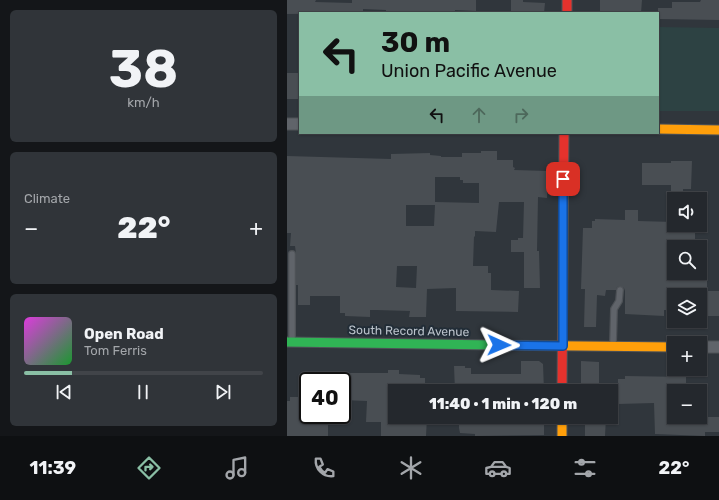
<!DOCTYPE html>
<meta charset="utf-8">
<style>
:root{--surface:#24282d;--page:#303439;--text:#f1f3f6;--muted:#a3a6aa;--line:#414449;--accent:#8abfa5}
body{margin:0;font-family:Rubik,sans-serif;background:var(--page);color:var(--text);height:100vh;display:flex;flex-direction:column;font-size:15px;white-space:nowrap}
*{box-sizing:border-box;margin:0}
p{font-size:13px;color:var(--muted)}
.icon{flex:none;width:22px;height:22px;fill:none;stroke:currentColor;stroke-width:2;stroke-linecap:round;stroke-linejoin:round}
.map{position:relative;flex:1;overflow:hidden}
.details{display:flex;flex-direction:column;gap:10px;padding:10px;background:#141619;width:287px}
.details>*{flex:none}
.hud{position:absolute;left:12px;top:12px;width:360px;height:122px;border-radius:0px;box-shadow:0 1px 3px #0004,0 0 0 1px var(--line);background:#8abfa5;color:#111;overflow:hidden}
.tools{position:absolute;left:380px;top:192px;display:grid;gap:8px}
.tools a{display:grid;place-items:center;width:40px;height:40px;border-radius:0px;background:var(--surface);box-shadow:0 1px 3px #0004,0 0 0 1px var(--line);font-size:20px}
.speed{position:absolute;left:12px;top:372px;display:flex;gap:8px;font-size:20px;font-weight:700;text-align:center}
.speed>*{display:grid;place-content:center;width:52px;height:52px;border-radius:50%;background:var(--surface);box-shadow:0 1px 3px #0004,0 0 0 1px var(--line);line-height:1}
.speed .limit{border:2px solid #111;border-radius:6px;background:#fff;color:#111}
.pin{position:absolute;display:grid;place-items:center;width:34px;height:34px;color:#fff;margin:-17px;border-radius:8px;box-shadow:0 2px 6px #0006}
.me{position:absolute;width:44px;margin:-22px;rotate:91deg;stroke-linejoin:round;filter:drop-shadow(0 0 3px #0008)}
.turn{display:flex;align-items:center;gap:14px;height:84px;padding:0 16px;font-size:18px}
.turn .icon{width:52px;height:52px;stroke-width:2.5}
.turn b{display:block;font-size:28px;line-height:34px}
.lanes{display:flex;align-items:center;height:38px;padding:0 16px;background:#0003;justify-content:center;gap:20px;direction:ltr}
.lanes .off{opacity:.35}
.big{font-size:30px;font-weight:800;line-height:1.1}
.details .tile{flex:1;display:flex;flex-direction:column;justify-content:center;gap:6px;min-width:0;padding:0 14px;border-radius:6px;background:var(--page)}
.details .dial{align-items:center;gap:0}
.dial b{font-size:52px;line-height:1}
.song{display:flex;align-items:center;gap:12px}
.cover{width:48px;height:48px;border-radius:6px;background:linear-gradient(135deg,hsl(300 70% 55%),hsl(130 70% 35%))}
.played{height:4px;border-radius:2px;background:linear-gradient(90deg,var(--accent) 20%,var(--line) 20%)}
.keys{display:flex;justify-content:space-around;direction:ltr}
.heat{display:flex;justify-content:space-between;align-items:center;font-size:22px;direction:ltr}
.trip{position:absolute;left:101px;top:384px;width:230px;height:40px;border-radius:0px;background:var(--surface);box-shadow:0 1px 3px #0004,0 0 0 1px var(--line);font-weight:800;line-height:40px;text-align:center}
.menu{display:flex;height:64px;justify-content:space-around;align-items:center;background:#0e1012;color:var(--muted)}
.menu .icon{width:28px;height:28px}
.menu .on{color:var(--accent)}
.menu b{font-size:18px;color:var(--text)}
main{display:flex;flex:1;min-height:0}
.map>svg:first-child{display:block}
.green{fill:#2d4243}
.building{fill:#494e53;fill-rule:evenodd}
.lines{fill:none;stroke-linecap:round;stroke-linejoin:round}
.lane-casing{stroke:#4e5257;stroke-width:8}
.street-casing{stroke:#4e5257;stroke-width:13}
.fast-casing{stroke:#4e5257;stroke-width:11}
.slow-casing{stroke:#4e5257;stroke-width:11}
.jam-casing{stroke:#4e5257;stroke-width:11}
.lane{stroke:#60646a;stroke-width:5.5}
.street{stroke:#60646a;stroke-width:11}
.fast{stroke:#30b455;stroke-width:9}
.slow{stroke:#ff9f0a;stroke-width:9}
.jam{stroke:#e5322d;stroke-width:9}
.route-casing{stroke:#114b97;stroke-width:10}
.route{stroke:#1a73e8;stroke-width:7}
.labels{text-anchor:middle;stroke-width:4;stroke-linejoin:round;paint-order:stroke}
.street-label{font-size:12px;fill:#bbc3cb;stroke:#222d37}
</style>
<main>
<section class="details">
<div class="tile dial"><b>38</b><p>km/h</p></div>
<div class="tile"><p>Climate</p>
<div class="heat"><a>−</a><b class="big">22°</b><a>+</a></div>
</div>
<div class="tile">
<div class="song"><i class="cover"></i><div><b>Open Road</b><p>Tom Ferris</p></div></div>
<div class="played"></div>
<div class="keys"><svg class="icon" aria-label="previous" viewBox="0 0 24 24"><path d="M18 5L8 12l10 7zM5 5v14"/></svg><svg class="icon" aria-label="pause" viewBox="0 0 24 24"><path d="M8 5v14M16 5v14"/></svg><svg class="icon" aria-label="next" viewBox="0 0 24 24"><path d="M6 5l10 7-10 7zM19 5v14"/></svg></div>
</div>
</section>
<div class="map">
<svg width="432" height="436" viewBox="0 0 432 436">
<rect width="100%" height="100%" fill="#30363c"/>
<!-- green -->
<path class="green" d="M 371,27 L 432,28 L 432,111 L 371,111 Z"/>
<!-- building -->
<path class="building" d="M 0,0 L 29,0 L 28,2 L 65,3 L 65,0 L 189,0 L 189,11 L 168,10 L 168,13 L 99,13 L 99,10 L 76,9 L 76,13 L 0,14 Z
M 224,0 L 236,0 L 236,2 L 258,3 L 257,13 L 224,13 Z
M 313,0 L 355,0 L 354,13 L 313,13 Z
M 414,0 L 432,0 L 432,20 L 371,19 L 371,8 L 385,8 L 385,2 L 413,2 Z
M 0,73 L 13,73 L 13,99 L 0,99 Z
M 194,151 L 210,151 L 210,160 L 226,160 L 226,167 L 228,168 L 227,170 L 261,171 L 260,198 L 251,197 L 250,251 L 252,251 L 253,288 L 237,288 L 237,252 L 224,252 L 224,240 L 231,240 L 231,238 L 236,238 L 237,202 L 212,202 L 209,232 L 188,231 L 188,237 L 187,236 L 186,266 L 201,266 L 201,273 L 204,273 L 204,290 L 232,291 L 231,312 L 169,311 L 169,288 L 140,289 L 139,317 L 122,317 L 123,311 L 89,310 L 83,310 L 83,317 L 58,316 L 58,313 L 53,313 L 53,296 L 23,296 L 23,305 L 11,305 L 11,285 L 9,285 L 9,254 L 8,246 L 3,246 L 4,233 L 0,233 L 0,156 L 104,159 L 104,154 L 143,153 L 143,155 L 154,156 L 154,157 L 175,157 L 175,153 L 194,153 ZM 148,177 L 173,177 L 173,180 L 176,180 L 176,183 L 192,183 L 192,203 L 148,202 ZM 119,205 L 148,205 L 147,226 L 119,226 ZM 110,266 L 130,266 L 129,288 L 109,287 Z
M 384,161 L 405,161 L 404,189 L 396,189 L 396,193 L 384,193 L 384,185 L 355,185 L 355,163 L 384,163 Z
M 338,210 L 351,210 L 351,221 L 387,222 L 387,225 L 408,225 L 408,239 L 393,239 L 391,247 L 387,247 L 387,273 L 409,273 L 409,276 L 420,276 L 420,289 L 395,289 L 395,295 L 387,295 L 387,310 L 377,310 L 377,316 L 338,314 L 338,291 L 337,288 L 333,286 L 330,287 L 329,290 L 319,290 L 318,296 L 310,295 L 309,327 L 297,327 L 298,289 L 294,289 L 296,228 L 305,228 L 305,221 L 308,221 L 308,219 L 338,220 Z
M 419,291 L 432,291 L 432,316 L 419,316 Z
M 234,361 L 252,361 L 256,364 L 257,391 L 168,391 L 167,366 L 178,366 L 178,368 L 184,368 L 184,374 L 234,374 Z
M 294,361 L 312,362 L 312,386 L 305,386 L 305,391 L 294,391 Z
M 101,370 L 112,370 L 112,374 L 133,375 L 133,378 L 138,378 L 138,391 L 108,391 L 108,417 L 140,417 L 139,436 L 94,436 L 94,422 L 79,422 L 80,401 L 55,400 L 55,373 L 101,373 Z
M 27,371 L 40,371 L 40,381 L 27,381 Z
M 338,376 L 399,377 L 399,391 L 387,391 L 387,417 L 432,417 L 432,432 L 418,432 L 418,436 L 368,434 L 367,403 L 331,404 L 331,379 L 338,379 Z
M 3,397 L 18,397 L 18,415 L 41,415 L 41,436 L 0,436 L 0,401 L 3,401 Z
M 172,417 L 203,417 L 203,421 L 223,421 L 223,417 L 257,417 L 257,435 L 188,436 L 188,434 L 173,433 L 172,428 Z
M 298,417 L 319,417 L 318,436 L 298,436 Z"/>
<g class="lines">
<defs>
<path id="lane" d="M 5,254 L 5,340
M 326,344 L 327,309 L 332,301 L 333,290"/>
<path id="street" d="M 0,124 L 13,124
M 413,347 L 432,347"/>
<path id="fast" d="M 0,342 L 208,345"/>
<path id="slow" d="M 371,129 L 432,130
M 208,345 L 387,347
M 275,417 L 275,436"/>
<path id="jam" d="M 280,0 L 280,13
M 275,391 L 277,133"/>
</defs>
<!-- lane casing -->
<use href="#lane" class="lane-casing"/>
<!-- street casing -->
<use href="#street" class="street-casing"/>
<!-- fast casing -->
<use href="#fast" class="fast-casing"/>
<!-- slow casing -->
<use href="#slow" class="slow-casing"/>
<!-- jam casing -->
<use href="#jam" class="jam-casing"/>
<!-- lane -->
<use href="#lane" class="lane"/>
<!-- street -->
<use href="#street" class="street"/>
<!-- fast -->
<use href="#fast" class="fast"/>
<!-- slow -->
<use href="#slow" class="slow"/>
<!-- jam -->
<use href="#jam" class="jam"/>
</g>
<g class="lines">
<defs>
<path id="route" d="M 212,345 L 276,346 L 276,179"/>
</defs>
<!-- route casing -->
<use href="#route" class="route-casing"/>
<!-- route -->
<use href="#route" class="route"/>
</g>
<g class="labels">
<!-- street labels -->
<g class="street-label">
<text transform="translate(122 331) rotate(1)" y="4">South Record Avenue</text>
</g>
</g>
</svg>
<div class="tools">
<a><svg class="icon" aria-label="sound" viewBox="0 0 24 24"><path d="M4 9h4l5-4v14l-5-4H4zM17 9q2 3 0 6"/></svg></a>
<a><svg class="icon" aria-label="search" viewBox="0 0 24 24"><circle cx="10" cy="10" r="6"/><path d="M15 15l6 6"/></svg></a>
<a><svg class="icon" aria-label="layers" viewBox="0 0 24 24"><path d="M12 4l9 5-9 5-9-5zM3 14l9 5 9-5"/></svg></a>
<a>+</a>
<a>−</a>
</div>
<div class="speed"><div class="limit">40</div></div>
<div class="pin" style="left:276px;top:179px;background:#d93025"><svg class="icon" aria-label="arrive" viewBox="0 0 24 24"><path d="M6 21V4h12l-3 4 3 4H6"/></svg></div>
<svg class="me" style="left:212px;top:345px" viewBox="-20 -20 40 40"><path d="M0-17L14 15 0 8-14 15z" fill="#1a73e8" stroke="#fff" stroke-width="4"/></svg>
<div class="trip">11:40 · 1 min · 120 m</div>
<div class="hud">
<div class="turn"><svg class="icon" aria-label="left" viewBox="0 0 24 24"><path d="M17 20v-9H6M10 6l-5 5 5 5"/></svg><div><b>30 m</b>Union Pacific Avenue</div></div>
<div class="lanes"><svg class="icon" aria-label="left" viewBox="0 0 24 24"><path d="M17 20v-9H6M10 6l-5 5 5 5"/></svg><svg class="icon off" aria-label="ahead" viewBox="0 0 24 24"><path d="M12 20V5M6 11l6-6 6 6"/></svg><svg class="icon off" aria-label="right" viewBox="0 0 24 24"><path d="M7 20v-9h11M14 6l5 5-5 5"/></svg></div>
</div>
</div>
</main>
<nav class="menu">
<b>11:39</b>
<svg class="icon on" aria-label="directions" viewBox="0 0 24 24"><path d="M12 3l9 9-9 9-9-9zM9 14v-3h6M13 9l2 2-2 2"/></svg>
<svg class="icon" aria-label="music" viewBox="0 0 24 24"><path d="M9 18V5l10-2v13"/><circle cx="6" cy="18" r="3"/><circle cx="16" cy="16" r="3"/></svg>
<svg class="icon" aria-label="phone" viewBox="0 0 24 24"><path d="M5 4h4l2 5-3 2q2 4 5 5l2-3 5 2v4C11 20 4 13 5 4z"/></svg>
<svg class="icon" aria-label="climate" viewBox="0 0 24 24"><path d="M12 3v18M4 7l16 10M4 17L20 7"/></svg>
<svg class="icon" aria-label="car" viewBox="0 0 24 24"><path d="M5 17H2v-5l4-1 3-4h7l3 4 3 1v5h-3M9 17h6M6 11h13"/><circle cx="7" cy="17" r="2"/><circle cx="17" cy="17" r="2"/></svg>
<svg class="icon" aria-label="filters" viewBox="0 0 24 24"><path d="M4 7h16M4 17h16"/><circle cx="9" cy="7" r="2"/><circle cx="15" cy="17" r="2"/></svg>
<b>22°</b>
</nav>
